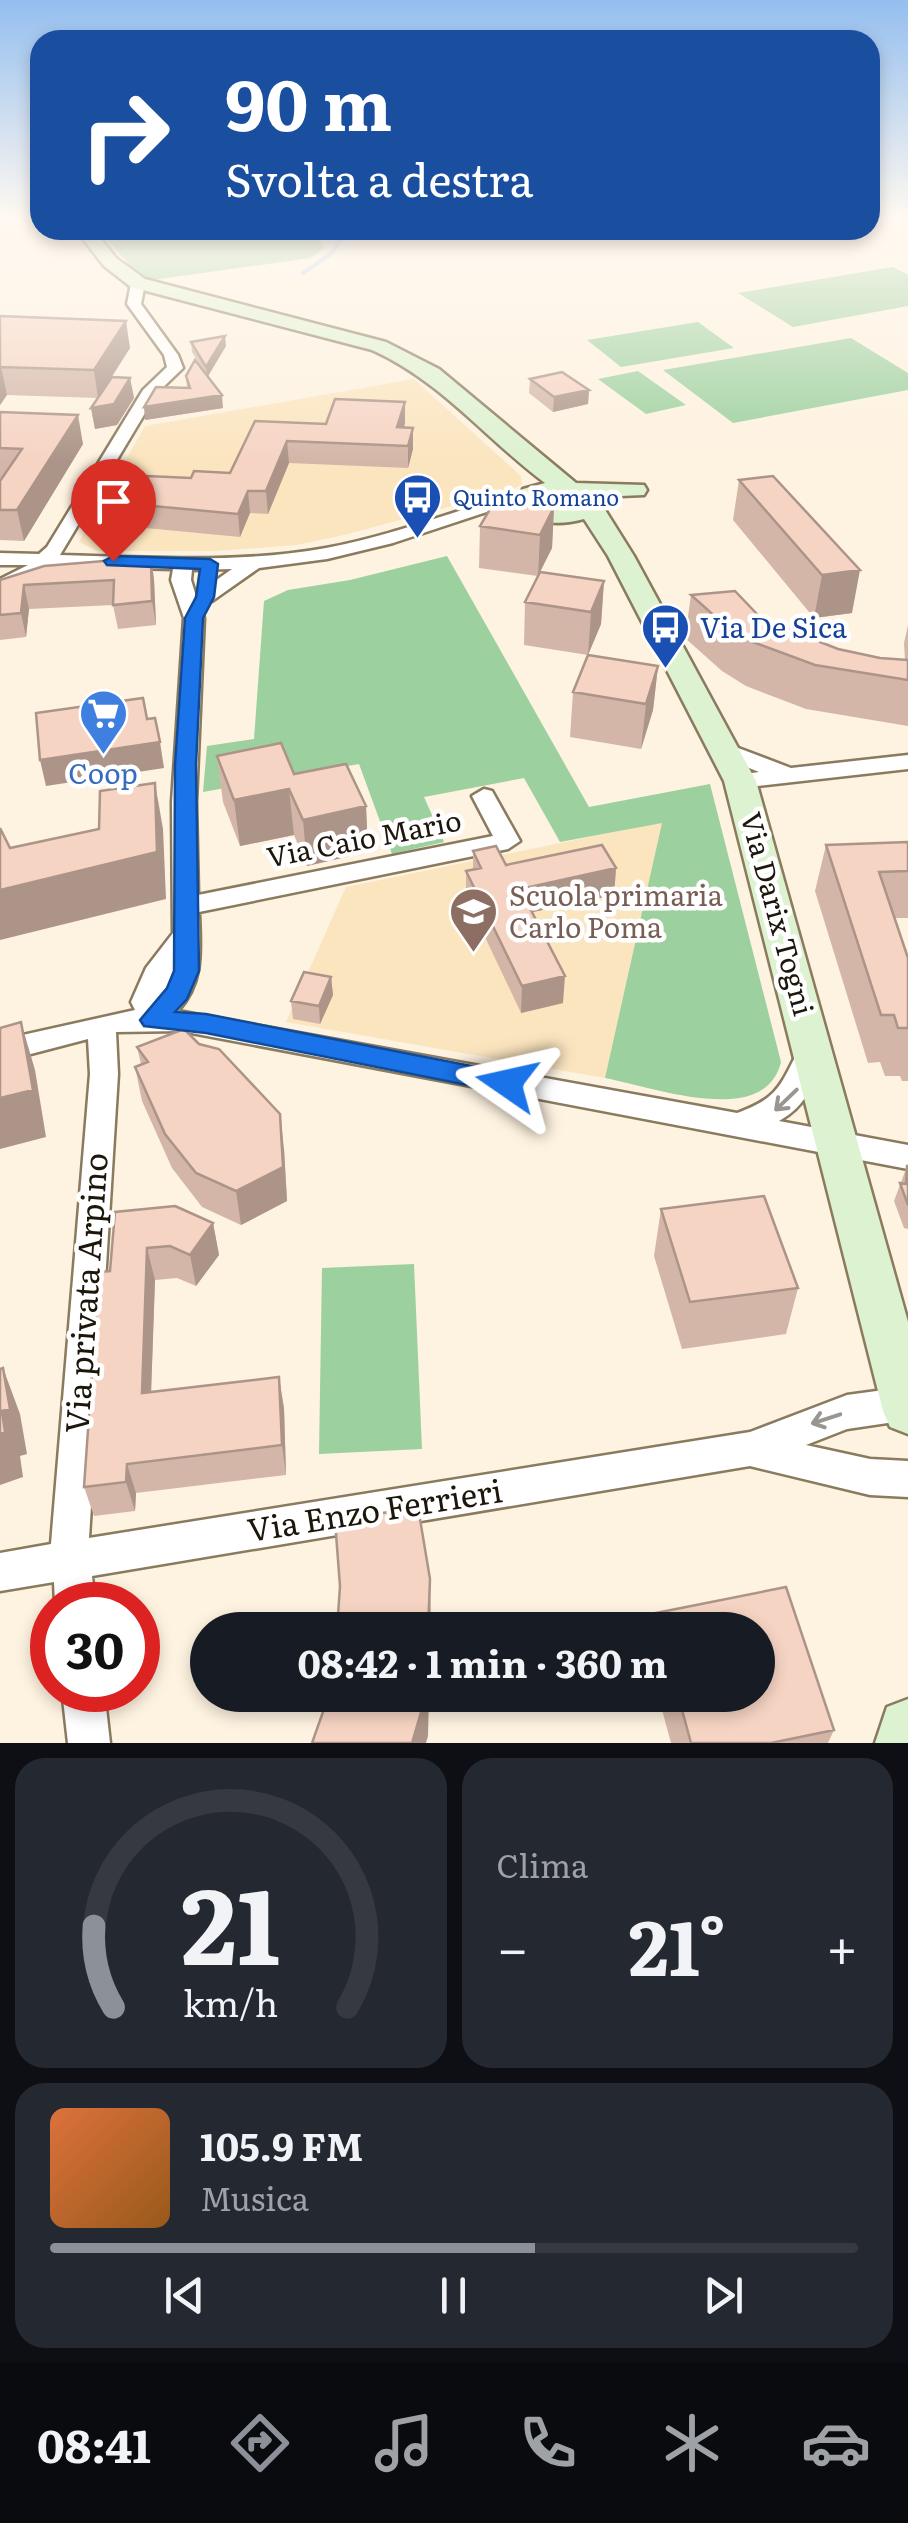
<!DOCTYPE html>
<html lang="it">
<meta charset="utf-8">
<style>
:root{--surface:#171b24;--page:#242831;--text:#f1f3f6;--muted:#9ea1a6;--line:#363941;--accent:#8c9099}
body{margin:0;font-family:Literata,serif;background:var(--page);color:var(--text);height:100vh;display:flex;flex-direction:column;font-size:38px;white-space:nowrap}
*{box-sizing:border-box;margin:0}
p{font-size:32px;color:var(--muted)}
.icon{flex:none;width:55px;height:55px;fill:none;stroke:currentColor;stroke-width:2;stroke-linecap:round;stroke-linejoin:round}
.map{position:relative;height:1743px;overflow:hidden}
.side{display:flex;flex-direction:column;gap:15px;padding:15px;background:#0d0f14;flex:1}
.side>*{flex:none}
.banner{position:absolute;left:30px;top:30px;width:850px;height:210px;border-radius:30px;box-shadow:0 5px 15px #0003;background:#1a4fa0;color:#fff;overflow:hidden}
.speed{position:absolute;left:30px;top:1582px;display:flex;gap:20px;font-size:50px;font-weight:700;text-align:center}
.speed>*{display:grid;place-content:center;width:130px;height:130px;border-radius:50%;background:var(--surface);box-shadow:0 5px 15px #0003;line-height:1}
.speed .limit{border:15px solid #d22;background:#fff;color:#111}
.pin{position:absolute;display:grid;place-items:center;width:85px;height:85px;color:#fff;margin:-102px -42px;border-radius:50% 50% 50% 0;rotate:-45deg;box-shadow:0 0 10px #0007}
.pin .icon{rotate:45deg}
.me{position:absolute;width:110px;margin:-55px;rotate:281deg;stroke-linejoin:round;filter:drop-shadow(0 0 8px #0008)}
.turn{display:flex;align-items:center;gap:35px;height:210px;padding:0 30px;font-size:45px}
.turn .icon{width:130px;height:130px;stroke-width:2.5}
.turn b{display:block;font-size:70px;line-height:85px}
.big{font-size:75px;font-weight:700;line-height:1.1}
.side .card{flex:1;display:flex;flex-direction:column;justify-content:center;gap:15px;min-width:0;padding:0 35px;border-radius:30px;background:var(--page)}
.side .dial{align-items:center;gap:0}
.dial svg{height:260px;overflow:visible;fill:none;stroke:var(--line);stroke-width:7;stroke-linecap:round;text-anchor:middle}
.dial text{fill:var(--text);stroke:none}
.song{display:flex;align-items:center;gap:30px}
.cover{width:120px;height:120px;border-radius:15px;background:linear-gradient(135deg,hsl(20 70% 55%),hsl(30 70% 35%))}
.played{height:10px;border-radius:5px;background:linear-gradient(90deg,var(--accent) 60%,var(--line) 60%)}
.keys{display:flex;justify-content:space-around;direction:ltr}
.heat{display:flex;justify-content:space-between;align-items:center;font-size:55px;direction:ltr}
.side .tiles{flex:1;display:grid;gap:15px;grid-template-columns:1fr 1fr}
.card:last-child{grid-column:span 2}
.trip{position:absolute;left:190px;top:1612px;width:585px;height:100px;border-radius:50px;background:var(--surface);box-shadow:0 5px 15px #0003;font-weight:700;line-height:100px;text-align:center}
.tab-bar{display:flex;height:160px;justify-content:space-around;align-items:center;background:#090b0e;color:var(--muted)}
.tab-bar .icon{width:70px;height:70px}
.tab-bar .current{color:var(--accent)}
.tab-bar b{font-size:45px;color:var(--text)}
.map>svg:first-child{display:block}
.built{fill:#fbe5bf}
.green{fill:#9cd09e}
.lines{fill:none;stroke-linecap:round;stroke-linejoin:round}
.stream{stroke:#b6ccf9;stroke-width:4}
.street-casing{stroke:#8a7a5e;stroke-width:5}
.secondary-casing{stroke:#8a7a5e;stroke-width:5}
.street{fill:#fff;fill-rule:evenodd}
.secondary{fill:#ddf2d0;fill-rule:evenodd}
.wall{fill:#d4b6a8}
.shaded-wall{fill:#ac9488}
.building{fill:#f6d4c3;stroke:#ac9488;stroke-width:2.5}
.oneway{stroke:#999691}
.route{fill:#1a73e8;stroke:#114b97;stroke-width:2.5}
.labels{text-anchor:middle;stroke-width:9;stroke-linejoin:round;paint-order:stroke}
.far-transit-label{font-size:22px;fill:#164399;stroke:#fff;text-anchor:start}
.transit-label{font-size:28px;fill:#164399;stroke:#fff;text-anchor:start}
.shop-label{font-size:28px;fill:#366cbe;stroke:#fff}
.street-label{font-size:28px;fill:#1c160b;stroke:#fff}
.education-label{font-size:28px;fill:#785e54;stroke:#fff;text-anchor:start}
.near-street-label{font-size:32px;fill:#1c160b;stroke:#fff}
</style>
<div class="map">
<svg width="908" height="1743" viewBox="0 0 908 1743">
<rect width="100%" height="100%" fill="#fef2e0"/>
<!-- built -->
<path class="built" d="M 414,379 L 521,476 L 522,484 L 512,490 L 344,535 L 296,545 L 216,551 L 97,551 L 79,542 L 145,426 Z
M 663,822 L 605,1078 L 286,1022 L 346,887 Z"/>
<!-- green -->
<path class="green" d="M 99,230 L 333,230 L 319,239 L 324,248 L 311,258 L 152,280 L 132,268 Z
M 893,267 L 908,275 L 908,306 L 793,327 L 738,293 Z
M 698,322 L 734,348 L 621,367 L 587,340 Z
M 851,338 L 908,373 L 908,390 L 733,423 L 663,370 Z
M 638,371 L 686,405 L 646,414 L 598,379 Z
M 447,556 L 589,807 L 710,784 L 781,1062 C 765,1129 653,1087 605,1078 L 662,823 L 560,842 L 524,778 L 424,797 L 444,842 L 392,854 L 359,764 L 203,792 L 207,746 L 254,739 L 264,601 L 288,590 L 350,580 Z
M 414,1264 L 422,1449 L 319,1454 L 322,1268 Z"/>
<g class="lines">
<!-- stream -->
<path class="stream" d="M 303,273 L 332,253 L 344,235 L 356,230"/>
<defs>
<path id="street" d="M 138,279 L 145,283 L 141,304 L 178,355 L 183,368 L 157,393 L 60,555 C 149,557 238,564 326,548 C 397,535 463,507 532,489 L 541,494 L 393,543 L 327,559 L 259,568 L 212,601 L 198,601 L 204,618 L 196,802 L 198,895 L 493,836 L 472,796 L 484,789 L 492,791 L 520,841 L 508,849 L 199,912 C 200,949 205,981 178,1011 L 737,1113 C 781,1097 780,1084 801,1046 L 811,1043 L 821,1046 L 825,1054 C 816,1082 806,1106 779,1121 L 908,1145 L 908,1169 L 181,1031 L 116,1032 L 118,1074 L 89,1538 L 750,1432 L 847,1395 L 906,1387 L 908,1420 L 847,1429 L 806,1445 L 870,1459 L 908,1461 L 908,1497 L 870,1495 L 750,1466 L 92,1576 L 95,1605 L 55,1605 L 54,1582 L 0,1591 L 0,1553 L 51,1544 L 90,1074 L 88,1039 L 0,1062 L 0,1040 L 135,1010 L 131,1002 L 146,968 L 173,933 L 172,802 L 184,618 L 171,580 L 173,569 L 49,566 L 36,579 L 0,591 L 0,579 L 28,565 L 0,565 L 0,553 L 39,554 L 47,547 L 143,390 L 167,367 L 164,355 L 127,304 L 131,283 ZM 232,569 L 198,593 L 196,596 L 191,580 L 192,570 Z
M 725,743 L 791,768 L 908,755 L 908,769 L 740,788 L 728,781 L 732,776 L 759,772 L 717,755 L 714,750 L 717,745 Z
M 62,1690 L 104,1690 L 110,1743 L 68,1743 Z"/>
<path id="secondary" d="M 76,230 L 94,230 L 116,258 L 145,279 L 386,342 L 439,369 L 576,483 L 644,485 L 647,490 L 644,495 L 597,497 L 634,556 L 756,781 L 908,1322 L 908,1434 L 890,1427 L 883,1411 L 724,781 L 608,556 L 584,519 C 559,526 533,525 516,503 L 523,489 L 545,483 C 486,439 441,381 372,350 L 131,287 L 104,266 ZM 557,495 L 573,499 L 575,505 L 558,509 L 541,501 Z
M 908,1699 L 908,1743 L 875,1743 L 887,1707 Z"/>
</defs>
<!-- street casing -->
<use href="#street" class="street-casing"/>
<!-- secondary casing -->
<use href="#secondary" class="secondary-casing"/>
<!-- street -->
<use href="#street" class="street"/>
<!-- secondary -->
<use href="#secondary" class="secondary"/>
</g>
<!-- wall -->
<path class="wall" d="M 0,316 L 130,348 L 108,383 L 130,378 L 134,398 L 117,425 L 95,429 L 91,408 L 98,398 L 7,395 L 0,405 Z
M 191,342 L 226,346 L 207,376 L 223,408 L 145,420 L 187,388 L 186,376 L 203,371 L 192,352 Z
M 530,379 L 589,390 L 588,404 L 553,412 L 529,393 Z
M 0,412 L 83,444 L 24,541 L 0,540 L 0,481 L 2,478 L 0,478 Z
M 255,421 L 326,424 L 405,423 L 404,427 L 413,428 L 413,449 L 408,468 L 289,463 L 268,514 L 250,513 L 240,537 L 135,527 L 131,504 L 230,473 Z
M 773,476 L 852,613 L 814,618 L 733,520 L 739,480 Z
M 554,507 L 552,548 L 540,572 L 604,581 L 601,624 L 588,655 L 658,666 L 653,710 L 641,749 L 570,737 L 573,692 L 588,655 L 524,645 L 525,602 L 538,576 L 479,568 L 480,526 Z
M 151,557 L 154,580 L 156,625 L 118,629 L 113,605 L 29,609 L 26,637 L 0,640 L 0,580 Z
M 691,595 L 757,614 L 772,623 L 838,649 L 880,658 L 905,660 L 904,643 L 908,625 L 908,726 L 806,709 L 746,686 L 722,671 L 685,638 Z
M 217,756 L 294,774 L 366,806 L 368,852 L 307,866 L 294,835 L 240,846 L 223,802 Z
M 908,842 L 908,918 L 895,918 L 908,958 L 908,1081 L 902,1081 L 900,1076 L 885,1076 L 880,1062 L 868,1063 L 815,891 L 826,845 Z
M 473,851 L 506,865 L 616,868 L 614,895 L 532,912 L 563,1003 L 521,1013 L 466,897 L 466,871 L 473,870 Z
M 331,977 L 333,995 L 320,1024 L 293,1019 L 291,1001 Z
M 137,1047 L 284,1149 L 287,1201 L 241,1225 L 202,1207 L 172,1168 L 142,1101 L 135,1067 L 141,1064 Z
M 907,1166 L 908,1166 L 908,1229 L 904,1228 L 894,1201 Z
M 661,1209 L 798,1288 L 786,1334 L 682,1349 L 654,1256 Z
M 115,1212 L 213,1223 L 219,1255 L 196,1286 L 177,1278 L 155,1280 L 151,1392 L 284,1408 L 286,1475 L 136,1493 L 135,1511 L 94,1516 L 84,1487 L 110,1271 Z
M 786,1587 L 834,1730 L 828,1743 L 671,1743 L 658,1695 L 758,1695 L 758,1630 L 652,1630 L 656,1613 Z"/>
<!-- shaded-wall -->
<path class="shaded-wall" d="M 126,321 L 130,348 L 98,398 L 94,370 Z
M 225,336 L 226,346 L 207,378 L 206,367 Z
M 1,367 L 7,395 L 0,405 L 0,369 Z
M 130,378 L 134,398 L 117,425 L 95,429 L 91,408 Z
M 589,390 L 588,404 L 553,412 L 554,397 Z
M 222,395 L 223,408 L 145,420 L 144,407 Z
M 405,402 L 405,423 L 398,449 L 397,427 Z
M 78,415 L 83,444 L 24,541 L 17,510 Z
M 413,428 L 413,449 L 408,468 L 408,446 Z
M 287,441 L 289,463 L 268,514 L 266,491 Z
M 248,491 L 250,513 L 240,537 L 238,514 Z
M 554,507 L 552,548 L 538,576 L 540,535 Z
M 151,557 L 154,580 L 156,625 L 152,601 Z
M 860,570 L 852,613 L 814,618 L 822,575 Z
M 604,581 L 601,624 L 588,655 L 591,612 Z
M 24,585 L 29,609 L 26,637 L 21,613 Z
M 658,666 L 653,710 L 641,749 L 646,704 Z
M 160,742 L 164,768 L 46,786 L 40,760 Z
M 155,783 L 163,829 L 166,899 L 0,940 L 0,890 L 157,852 Z
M 289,789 L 294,835 L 240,846 L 234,800 Z
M 366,806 L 368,852 L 307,866 L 303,820 Z
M 616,868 L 614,895 L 519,915 L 520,889 Z
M 565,976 L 563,1003 L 521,1013 L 522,986 Z
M 331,977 L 333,995 L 320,1024 L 319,1006 Z
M 21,1022 L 35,1070 L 46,1137 L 0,1149 L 0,1098 Z
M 280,1114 L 284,1149 L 287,1201 L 241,1225 L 236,1191 Z
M 213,1223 L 219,1255 L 196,1286 L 190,1255 Z
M 147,1248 L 155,1280 L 150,1423 L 142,1393 Z
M 3,1368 L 20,1414 L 27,1454 L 20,1456 L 23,1477 L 0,1485 L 0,1434 Z
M 279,1377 L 284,1408 L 286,1475 L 282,1445 Z
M 127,1464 L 136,1493 L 135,1511 L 126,1482 Z
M 430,1579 L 431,1630 L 428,1630 Z
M 426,1695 L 429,1695 L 428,1736 L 426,1743 L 412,1743 Z"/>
<!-- building -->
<path class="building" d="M 0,316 L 126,321 L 94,370 L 1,367 L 0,369 Z
M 225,336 L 206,367 L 191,342 Z
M 195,360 L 222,395 L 144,407 L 156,387 L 190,388 L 186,376 Z
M 562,372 L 589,390 L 554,397 L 530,379 Z
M 112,377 L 130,378 L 114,404 L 91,408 Z
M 335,399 L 405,402 L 397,427 L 413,428 L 408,446 L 287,441 L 266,491 L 248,491 L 238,514 L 131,504 L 147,476 L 191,478 L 194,471 L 230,473 L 255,421 L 326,424 Z
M 0,412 L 78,415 L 17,510 L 0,510 L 0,481 L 22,449 L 0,448 Z
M 773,476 L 860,570 L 822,575 L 739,480 Z
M 496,499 L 554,507 L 540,535 L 480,526 Z
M 151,557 L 152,601 L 113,605 L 114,580 L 24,585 L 21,613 L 0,615 L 0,580 L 44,566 Z
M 540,572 L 604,581 L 591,612 L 525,602 Z
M 735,591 L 757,614 L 772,623 L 838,649 L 880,658 L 908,660 L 908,680 L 815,665 L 753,642 L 728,628 L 691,595 Z
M 588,655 L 658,666 L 646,704 L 573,692 Z
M 143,698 L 147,719 L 155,718 L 160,742 L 40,760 L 36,713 Z
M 281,743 L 294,774 L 346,764 L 366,806 L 303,820 L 289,789 L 234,800 L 217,756 Z
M 155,783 L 157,852 L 0,890 L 0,828 L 10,848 L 99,829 L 100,791 Z
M 908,842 L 908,871 L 879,872 L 908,958 L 908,1028 L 898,1028 L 894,1015 L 881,1015 L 826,845 Z
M 602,845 L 616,868 L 520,889 L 565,976 L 522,986 L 466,871 L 481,868 L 473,851 L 496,846 L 506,865 Z
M 304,972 L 331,977 L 319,1006 L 291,1001 Z
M 21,1022 L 33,1090 L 0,1098 L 0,1028 Z
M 184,1029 L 199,1044 L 219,1049 L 280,1114 L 283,1167 L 236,1191 L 196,1173 L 165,1134 L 135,1067 L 148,1062 L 137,1047 Z
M 907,1166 L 908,1166 L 908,1205 L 900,1183 L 906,1184 Z
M 764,1196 L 798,1288 L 690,1302 L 661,1209 Z
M 175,1206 L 213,1223 L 190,1255 L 170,1246 L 147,1248 L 142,1393 L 279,1377 L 282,1445 L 127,1464 L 126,1482 L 84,1487 L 99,1272 L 110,1271 L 115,1212 Z
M 3,1368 L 10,1409 L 2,1411 L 5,1432 L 0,1434 L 0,1369 Z
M 418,1507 L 430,1579 L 428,1630 L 337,1630 L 340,1586 L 335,1521 Z
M 786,1587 L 834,1730 L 771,1743 L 691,1743 L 678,1695 L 758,1695 L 758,1630 L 661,1630 L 656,1613 Z
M 329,1695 L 426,1695 L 412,1743 L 312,1743 Z"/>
<!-- one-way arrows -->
<defs><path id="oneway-shaft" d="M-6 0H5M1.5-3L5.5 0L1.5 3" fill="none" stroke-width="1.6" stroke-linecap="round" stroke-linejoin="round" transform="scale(2.5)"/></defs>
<g class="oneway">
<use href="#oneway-shaft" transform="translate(786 1100) rotate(136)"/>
<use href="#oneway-shaft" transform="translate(826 1419) rotate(162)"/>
</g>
<!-- sky -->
<linearGradient id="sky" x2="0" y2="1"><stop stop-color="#94beef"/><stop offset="0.47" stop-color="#fff9f1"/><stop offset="1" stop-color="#fff9f1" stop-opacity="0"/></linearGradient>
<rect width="908" height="462" fill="url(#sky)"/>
<!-- route -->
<path class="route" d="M 113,556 L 210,559 L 218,564 L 214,597 L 203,618 L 196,765 L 199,971 L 187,999 L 175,1012 L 206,1014 L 507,1073 L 516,1076 L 520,1083 L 516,1090 L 507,1093 L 206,1033 L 144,1026 L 140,1020 L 167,988 L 174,971 L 175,765 L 185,618 L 196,597 L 200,569 L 107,565 L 104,561 Z"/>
<!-- icons -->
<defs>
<symbol id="bus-pin" viewBox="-11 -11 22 30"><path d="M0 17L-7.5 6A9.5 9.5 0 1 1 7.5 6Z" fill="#1a4fb4" stroke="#fff"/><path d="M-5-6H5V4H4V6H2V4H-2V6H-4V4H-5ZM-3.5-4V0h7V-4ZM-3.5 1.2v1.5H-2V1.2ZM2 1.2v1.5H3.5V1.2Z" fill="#fff"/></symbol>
<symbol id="supermarket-pin" viewBox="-11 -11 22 30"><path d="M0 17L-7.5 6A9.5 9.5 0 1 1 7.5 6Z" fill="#3f7fe0" stroke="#fff"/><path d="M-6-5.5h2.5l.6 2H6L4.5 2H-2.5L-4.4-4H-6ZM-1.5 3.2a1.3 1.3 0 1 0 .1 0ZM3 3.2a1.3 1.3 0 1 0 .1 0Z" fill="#fff"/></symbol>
<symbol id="school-pin" viewBox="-11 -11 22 30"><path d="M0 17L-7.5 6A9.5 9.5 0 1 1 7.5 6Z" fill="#8d6e63" stroke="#fff"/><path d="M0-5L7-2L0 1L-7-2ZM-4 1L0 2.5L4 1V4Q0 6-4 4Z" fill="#fff"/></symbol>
</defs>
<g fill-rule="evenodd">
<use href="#bus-pin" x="390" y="470" width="55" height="75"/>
<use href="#bus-pin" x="638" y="600" width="55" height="75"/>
<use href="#supermarket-pin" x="76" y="686" width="55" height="75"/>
<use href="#school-pin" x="446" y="884" width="55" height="75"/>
</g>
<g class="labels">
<!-- far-transit labels -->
<g class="far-transit-label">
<text x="453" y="506">Quinto Romano</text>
</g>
<!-- transit labels -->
<g class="transit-label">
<text x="700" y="638">Via De Sica</text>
</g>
<!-- shop labels -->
<g class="shop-label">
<text x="103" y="784">Coop</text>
</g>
<!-- street labels -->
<g class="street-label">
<text transform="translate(364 839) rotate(-11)" y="10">Via Caio Mario</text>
<text transform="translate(777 914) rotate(75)" y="10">Via Darix Togni</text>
</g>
<!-- education labels -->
<g class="education-label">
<text x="509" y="906">Scuola primaria<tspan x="509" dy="32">Carlo Poma</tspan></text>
</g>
<!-- near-street labels -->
<g class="near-street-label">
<text transform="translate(87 1293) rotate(-86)" y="11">Via privata Arpino</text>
<text transform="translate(375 1511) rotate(-9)" y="11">Via Enzo Ferrieri</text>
</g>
</g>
</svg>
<div class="speed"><div class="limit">30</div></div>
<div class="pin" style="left:113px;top:561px;background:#d93025"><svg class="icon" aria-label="arrive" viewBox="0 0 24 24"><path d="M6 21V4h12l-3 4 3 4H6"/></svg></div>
<svg class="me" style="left:507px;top:1083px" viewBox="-20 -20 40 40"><path d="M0-17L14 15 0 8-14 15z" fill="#1a73e8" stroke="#fff" stroke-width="4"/></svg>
<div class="trip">08:42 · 1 min · 360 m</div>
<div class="banner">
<div class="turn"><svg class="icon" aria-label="right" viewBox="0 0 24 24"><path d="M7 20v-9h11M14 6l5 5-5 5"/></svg><div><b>90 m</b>Svolta a destra</div></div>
</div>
</div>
<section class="side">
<div class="tiles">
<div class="card dial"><svg viewBox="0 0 100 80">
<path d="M14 69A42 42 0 1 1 86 69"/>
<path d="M14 69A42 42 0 0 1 8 44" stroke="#8c9099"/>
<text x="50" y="56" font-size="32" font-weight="700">21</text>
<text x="50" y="72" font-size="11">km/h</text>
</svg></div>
<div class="card"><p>Clima</p>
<div class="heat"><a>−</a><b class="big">21°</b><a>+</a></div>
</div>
<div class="card">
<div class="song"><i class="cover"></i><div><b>105.9 FM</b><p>Musica</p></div></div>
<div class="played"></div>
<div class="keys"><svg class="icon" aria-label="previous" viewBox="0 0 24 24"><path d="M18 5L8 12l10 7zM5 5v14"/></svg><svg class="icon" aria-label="pause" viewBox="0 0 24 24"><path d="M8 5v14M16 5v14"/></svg><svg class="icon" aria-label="next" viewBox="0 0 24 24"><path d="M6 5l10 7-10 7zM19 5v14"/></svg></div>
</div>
</div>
</section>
<nav class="tab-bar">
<b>08:41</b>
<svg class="icon current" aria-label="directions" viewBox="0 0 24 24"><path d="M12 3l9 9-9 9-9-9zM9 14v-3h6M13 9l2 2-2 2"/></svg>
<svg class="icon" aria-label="music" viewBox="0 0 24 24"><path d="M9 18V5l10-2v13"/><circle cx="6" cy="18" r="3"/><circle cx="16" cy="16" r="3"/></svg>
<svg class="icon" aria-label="phone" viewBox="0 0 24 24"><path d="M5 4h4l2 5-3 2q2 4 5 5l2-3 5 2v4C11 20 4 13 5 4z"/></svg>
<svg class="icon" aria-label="climate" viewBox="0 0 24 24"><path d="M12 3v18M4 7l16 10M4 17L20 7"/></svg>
<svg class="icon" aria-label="car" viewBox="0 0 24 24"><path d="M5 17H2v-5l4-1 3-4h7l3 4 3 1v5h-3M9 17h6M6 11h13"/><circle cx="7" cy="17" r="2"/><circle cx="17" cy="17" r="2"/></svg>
</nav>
